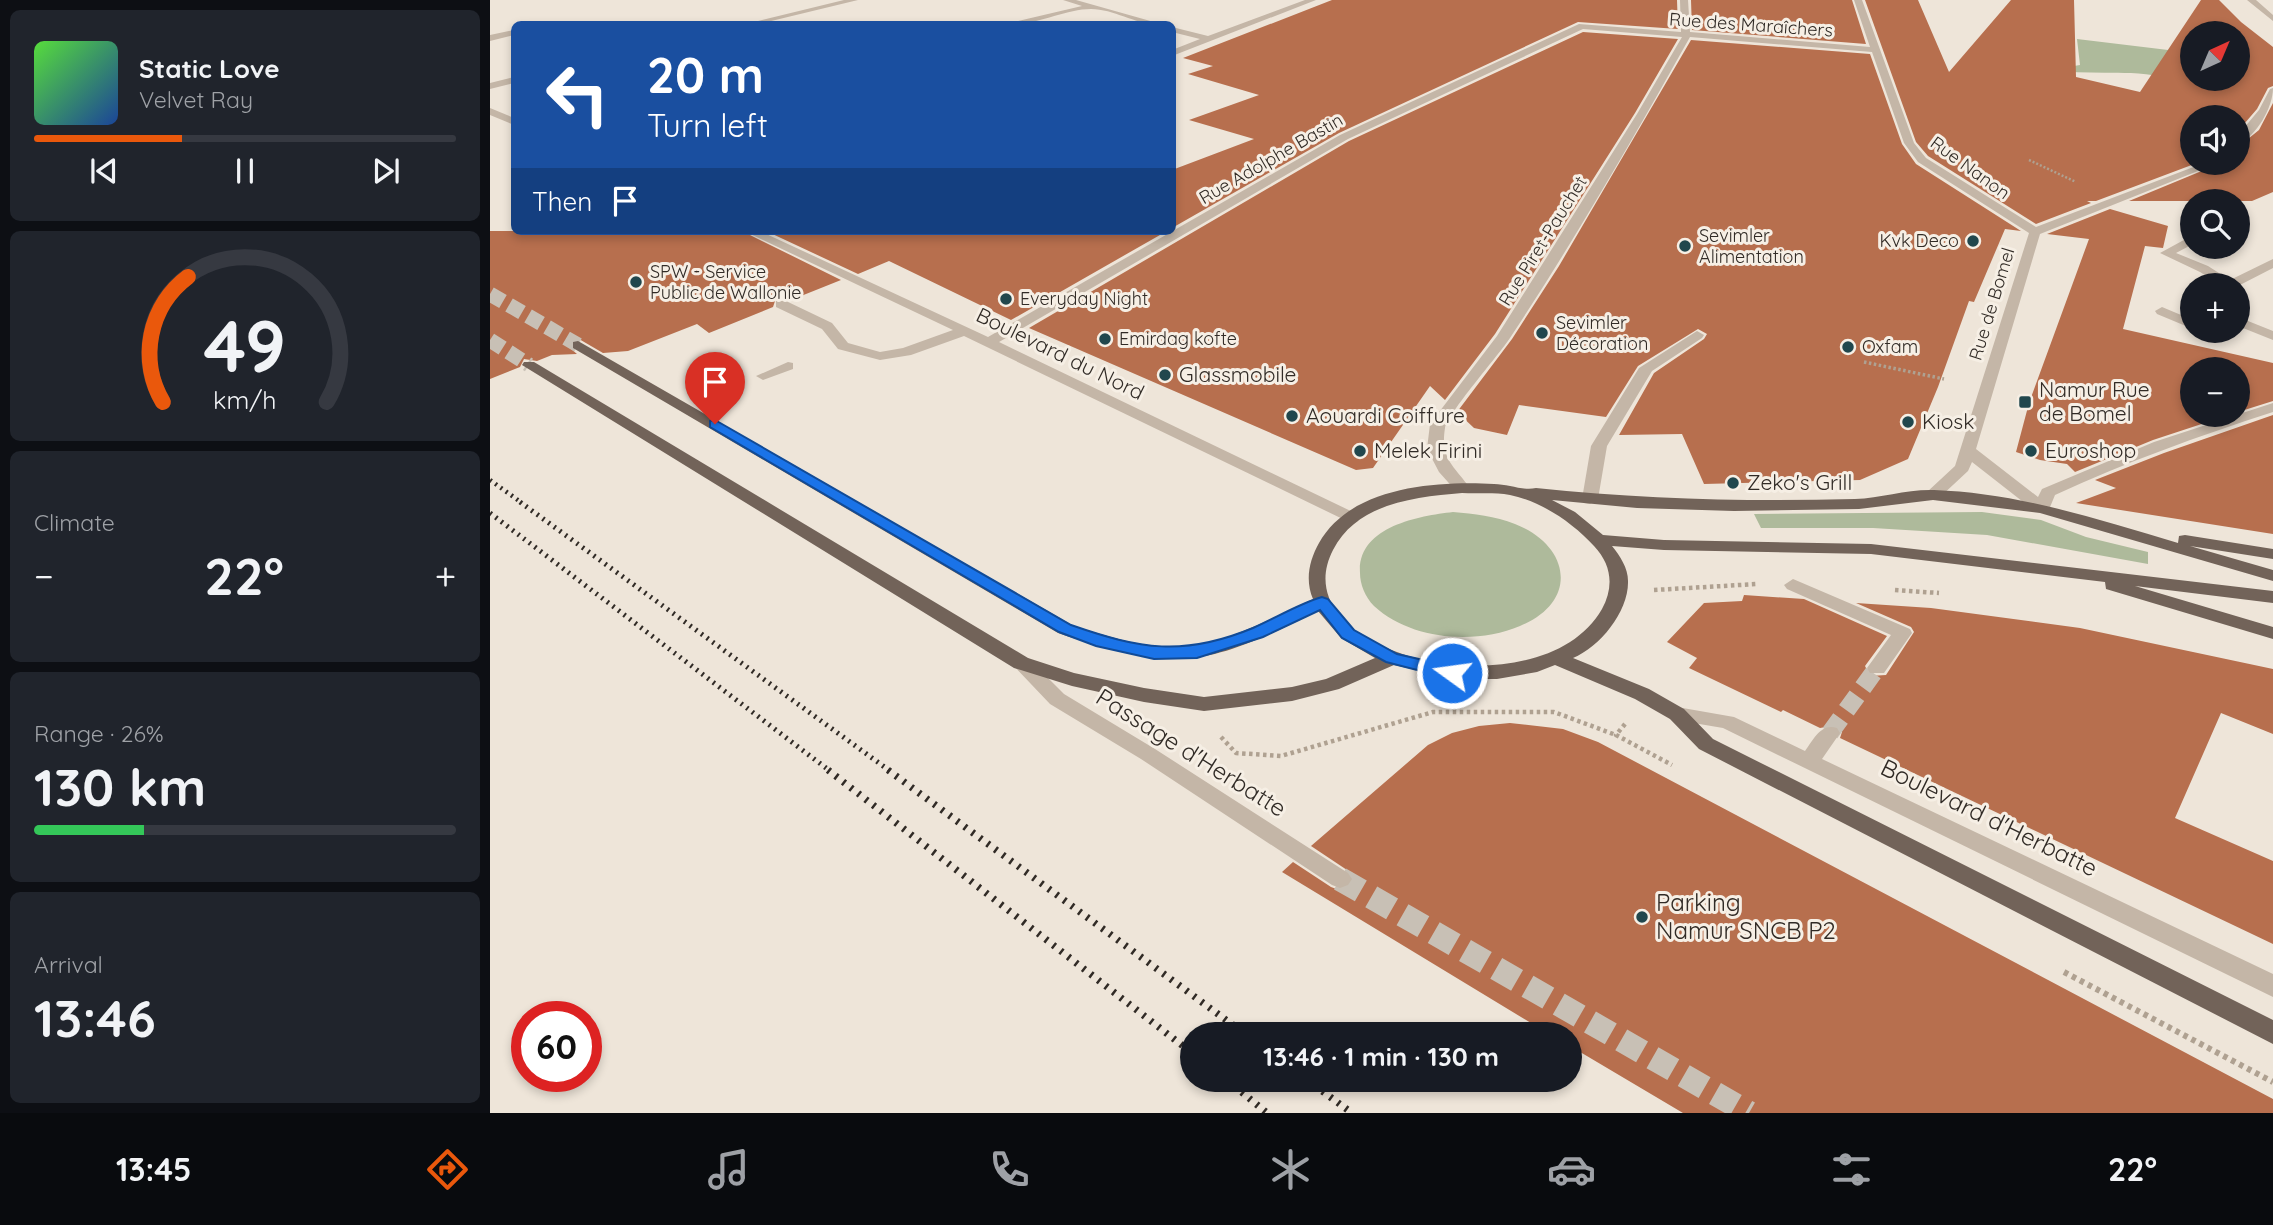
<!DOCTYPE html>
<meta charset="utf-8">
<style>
:root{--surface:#171b24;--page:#20242c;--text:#f1f3f6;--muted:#9ea1a6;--line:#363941;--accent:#ea580c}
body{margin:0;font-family:Quicksand,sans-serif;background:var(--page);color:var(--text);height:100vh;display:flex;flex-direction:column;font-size:26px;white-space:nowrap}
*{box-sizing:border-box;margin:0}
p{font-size:23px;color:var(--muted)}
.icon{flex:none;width:38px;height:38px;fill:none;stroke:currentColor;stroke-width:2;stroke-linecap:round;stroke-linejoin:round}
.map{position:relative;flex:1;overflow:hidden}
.side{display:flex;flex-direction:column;gap:10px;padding:10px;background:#0d0f14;width:490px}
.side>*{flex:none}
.guide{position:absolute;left:21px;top:21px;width:665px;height:214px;border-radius:10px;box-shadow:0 4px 10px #0003;background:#1a4fa0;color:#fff;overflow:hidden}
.needle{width:46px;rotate:44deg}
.fabs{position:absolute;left:1690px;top:21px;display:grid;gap:14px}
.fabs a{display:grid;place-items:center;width:70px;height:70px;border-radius:50%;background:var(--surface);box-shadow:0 4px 10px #0003;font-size:35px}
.speed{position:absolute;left:21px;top:1001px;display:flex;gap:14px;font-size:35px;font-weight:700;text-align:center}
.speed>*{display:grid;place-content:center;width:91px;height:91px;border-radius:50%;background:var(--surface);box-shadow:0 4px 10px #0003;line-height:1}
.speed .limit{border:10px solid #d22;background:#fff;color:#111}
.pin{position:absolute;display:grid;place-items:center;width:60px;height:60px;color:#fff;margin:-72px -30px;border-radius:50% 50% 50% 0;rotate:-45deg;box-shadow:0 0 7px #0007}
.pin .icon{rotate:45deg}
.me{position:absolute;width:77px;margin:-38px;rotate:284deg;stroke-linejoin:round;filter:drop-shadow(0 0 5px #0008)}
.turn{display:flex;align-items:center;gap:24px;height:147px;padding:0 21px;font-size:32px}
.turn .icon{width:91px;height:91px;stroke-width:2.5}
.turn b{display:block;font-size:49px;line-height:60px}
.then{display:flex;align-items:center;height:66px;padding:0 21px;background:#0003;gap:14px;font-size:26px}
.big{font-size:52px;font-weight:700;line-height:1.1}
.side .tile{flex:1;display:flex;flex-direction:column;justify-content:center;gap:10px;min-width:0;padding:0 24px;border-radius:10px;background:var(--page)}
.side .dial{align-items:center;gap:0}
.dial svg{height:182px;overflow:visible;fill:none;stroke:var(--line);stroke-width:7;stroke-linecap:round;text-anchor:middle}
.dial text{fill:var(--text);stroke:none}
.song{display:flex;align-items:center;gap:21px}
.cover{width:84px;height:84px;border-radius:10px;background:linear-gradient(135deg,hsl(110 70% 55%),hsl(220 70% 35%))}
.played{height:7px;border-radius:4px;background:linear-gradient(90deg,var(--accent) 35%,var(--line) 35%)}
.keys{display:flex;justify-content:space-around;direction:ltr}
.heat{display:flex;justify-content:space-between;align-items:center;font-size:38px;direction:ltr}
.charge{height:10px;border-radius:5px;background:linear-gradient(90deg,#34c759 26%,var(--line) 0)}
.trip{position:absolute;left:690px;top:1022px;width:402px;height:70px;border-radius:35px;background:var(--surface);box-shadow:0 4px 10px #0003;font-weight:700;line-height:70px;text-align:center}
.dock{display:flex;height:112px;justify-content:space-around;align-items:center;background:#090b0e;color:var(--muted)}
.dock .icon{width:49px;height:49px}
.dock .current{color:var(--accent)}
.dock b{font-size:32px;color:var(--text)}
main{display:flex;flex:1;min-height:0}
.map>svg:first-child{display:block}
.green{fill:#aeba9b}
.building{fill:#b76f4e;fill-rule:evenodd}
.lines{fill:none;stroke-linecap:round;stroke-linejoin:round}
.minor-tunnel-far1{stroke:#c8c0b5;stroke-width:18;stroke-dasharray:18 10;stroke-linecap:butt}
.minor-tunnel{stroke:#c8c0b5;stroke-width:24;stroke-dasharray:24 12;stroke-linecap:butt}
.major-tunnel{stroke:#c8c0b5;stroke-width:15;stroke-dasharray:15 7;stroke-linecap:butt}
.path-far3{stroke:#afa191;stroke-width:2.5;stroke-dasharray:2 2;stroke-linecap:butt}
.path-far2{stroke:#afa191;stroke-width:3.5;stroke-dasharray:2.5 2.5;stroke-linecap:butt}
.path-far1{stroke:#afa191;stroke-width:4.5;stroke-dasharray:3.5 3.5;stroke-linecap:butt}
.path{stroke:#afa191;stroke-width:6;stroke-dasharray:4.5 4.5;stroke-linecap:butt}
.minor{fill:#c4b6a7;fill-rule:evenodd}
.major{fill:#726359;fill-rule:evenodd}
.rail-far2{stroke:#312b26;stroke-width:4.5;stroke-dasharray:2 4.5;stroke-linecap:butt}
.rail-far1{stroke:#312b26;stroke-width:5;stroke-dasharray:2 5;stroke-linecap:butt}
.rail{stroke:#312b26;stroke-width:7;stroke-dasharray:2.5 7;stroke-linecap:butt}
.route{fill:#1a73e8;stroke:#114b97;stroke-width:2}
.poi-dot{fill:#21474d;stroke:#f6efe5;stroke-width:2.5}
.labels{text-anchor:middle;stroke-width:6;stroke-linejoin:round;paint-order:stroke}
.far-street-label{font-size:18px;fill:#312b26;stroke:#f6efe5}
.far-poi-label{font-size:18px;fill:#312b26;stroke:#f6efe5;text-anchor:start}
.street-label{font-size:21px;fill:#312b26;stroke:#f6efe5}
.poi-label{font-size:21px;fill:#312b26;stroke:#f6efe5;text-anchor:start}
.near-street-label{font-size:24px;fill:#312b26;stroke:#f6efe5}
.near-poi-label{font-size:24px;fill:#312b26;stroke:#f6efe5;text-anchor:start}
</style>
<main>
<section class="side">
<div class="tile">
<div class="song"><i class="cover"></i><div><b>Static Love</b><p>Velvet Ray</p></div></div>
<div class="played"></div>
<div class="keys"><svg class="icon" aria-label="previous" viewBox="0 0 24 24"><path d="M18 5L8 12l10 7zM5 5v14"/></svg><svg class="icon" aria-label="pause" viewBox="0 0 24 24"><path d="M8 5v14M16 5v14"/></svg><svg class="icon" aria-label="next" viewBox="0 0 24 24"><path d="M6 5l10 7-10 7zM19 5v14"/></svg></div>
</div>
<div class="tile dial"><svg viewBox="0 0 100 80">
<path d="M14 69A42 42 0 1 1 86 69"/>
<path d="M14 69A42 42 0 0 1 25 14" stroke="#ea580c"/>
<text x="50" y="56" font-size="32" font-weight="700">49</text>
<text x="50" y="72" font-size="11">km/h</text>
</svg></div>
<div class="tile"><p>Climate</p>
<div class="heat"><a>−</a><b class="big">22°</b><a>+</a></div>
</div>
<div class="tile"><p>Range · 26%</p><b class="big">130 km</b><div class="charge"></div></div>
<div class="tile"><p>Arrival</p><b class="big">13:46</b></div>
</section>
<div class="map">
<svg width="1783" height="1113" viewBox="0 0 1783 1113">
<rect width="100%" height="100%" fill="#eee5d9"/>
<!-- green -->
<path class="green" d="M 1587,39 L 1703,53 L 1703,79 L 1748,79 L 1758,102 C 1722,88 1681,75 1641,73 C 1616,72 1587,74 1560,70 L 1590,65 Z
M 963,512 C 984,514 1005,516 1025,524 C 1081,546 1089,602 1030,626 C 985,645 921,640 884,606 C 875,597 870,584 870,573 C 867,527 928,516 963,512 Z
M 1492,512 L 1551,520 L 1596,537 L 1658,552 L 1658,564 L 1497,535 L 1383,528 L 1271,528 L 1264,514 Z"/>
<!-- building -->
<path class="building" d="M 842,0 L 1187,0 L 1188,29 L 1088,22 L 849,133 L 682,228 L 682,170 L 764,139 L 699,120 L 769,95 L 698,74 L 723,66 L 693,58 Z
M 1201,0 L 1362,0 L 1376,44 L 1202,30 Z
M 1375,0 L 1428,0 L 1459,72 L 1521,0 L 1584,0 L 1586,77 L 1650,92 L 1711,0 L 1729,0 L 1751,22 L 1783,47 L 1783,86 L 1778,88 L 1767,109 L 1748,131 L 1748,117 L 1703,117 L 1703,163 L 1707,163 L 1606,201 L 1597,201 L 1601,203 L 1546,224 L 1438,156 L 1426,142 ZM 1703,33 L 1748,33 L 1748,79 L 1703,79 Z
M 1093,32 L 1188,39 L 1145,113 L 1005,334 L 955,400 L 940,386 L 883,468 L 866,470 L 539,328 L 859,141 Z
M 1201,40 L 1380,54 L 1412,144 L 1426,164 L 1531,231 L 1515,229 L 1484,302 L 1479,301 L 1448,387 L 1418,459 L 1370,480 L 1214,484 L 1192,434 L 1129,435 L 1164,373 L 1214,339 L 1217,334 L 1208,329 L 1148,366 L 1116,417 L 1029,405 L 1017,435 L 984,428 L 967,412 L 1022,339 L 1069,266 Z
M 1783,103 L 1783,192 L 1762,201 L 1639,201 L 1731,163 L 1748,163 L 1748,147 L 1769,130 Z
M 1620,209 L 1678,226 L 1673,248 L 1655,246 L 1633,329 L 1783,363 L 1783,401 L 1748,412 L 1748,369 L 1703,369 L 1703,415 L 1739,415 L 1663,440 L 1585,472 L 1577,464 L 1550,460 L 1526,452 L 1539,403 L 1599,239 L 1557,234 Z
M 0,231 L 252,231 L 351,280 L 301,300 L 286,298 L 283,307 L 219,333 L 207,324 L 138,351 L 113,353 L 89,339 L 82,339 L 80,348 L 87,354 L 62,355 L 47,361 L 34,359 L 30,367 L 0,379 Z
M 276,231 L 677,231 L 521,320 L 399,261 L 368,274 Z
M 1783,415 L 1783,534 L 1586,503 L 1626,488 L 1605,480 L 1674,453 Z
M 1254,595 L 1314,599 L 1397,636 L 1375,666 L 1380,676 L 1396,675 L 1424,632 L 1421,627 L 1366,603 L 1441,608 L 1590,628 L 1783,669 L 1783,734 L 1731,713 L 1685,818 L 1783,861 L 1783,944 L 1350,738 L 1352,732 L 1347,725 L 1330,728 L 1293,710 L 1291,712 L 1199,668 L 1207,658 L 1177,642 L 1214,603 L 1252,601 Z
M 1020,723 L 1073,729 L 1108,742 L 1783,1099 L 1783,1113 L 1193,1113 L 1080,1046 L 1080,1034 L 1059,1034 L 792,872 L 803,862 L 841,887 L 849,890 L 859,887 L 864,880 L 860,872 L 821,846 L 938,745 L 962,733 L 989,726 Z"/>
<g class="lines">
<!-- minor-tunnel-far1 -->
<path class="minor-tunnel-far1" d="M 1340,733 L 1387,668"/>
<!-- minor-tunnel -->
<path class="minor-tunnel" d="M 850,879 L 1259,1113"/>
<!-- major-tunnel -->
<path class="major-tunnel" d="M 0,294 L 88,345
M 0,340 L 39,365"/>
<!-- path-far3 -->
<path class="path-far3" d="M 1539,160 L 1586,182"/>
<!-- path-far2 -->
<path class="path-far2" d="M 1374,362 L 1454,379"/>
<!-- path-far1 -->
<path class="path-far1" d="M 1164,590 L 1267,584
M 1405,590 L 1449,593
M 1135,724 L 1126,735 L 1182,765
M 731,737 L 746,753 L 791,756 L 943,712 L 1064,712 L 1126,735"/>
<!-- path -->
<path class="path" d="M 1574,972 L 1783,1082"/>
<!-- minor -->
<path class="minor" d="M 354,0 L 368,0 L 269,24 L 256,24 Z
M 573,0 L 586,0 L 671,24 C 647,26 625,9 601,9 C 574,9 544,27 515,24 L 592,6 Z
M 815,0 L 826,0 L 682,56 L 682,50 L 710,39 L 682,32 L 682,27 L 718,36 Z
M 1190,0 L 1198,0 L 1200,32 L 1380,47 L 1364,0 L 1372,0 L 1424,143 L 1436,158 L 1546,227 L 1714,163 L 1728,163 L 1550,234 L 1486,449 L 1548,497 L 1552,489 L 1664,442 L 1783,403 L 1783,412 C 1709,436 1636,462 1565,495 L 1558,512 L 1546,512 L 1482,462 L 1478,471 L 1449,498 L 1437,498 L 1435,495 L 1437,492 L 1465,466 L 1539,233 L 1428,162 L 1414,143 L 1382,52 L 1200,37 C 1143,139 1084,241 1020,338 C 1008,356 958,413 955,428 C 950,459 964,466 980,488 L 978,491 L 966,491 L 949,472 L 937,449 L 940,424 L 1007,336 L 1147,114 L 1192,37 L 1093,29 L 858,139 L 509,342 L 867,514 L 869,518 L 867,522 L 861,523 L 474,336 L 421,355 L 390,360 L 348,349 L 332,329 L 286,307 L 286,301 L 296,301 L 342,323 L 358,343 L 390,352 L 413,348 L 463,330 L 254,231 L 270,231 L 498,337 L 850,135 L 1089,24 L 1191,32 Z
M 1757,0 L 1766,0 L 1783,15 L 1783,21 Z
M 24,30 L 24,35 L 0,41 L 0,35 Z
M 24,77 L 24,83 L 0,89 L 0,83 Z
M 1783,88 C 1783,108 1766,136 1748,145 L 1748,135 L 1769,110 L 1780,89 Z
M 0,108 L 24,118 L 24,125 L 0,115 Z
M 1703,235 L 1703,244 L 1686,253 L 1718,266 L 1740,280 L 1783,259 L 1783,268 L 1748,286 L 1731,285 L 1710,272 L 1670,253 Z
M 1672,307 L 1703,320 L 1703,329 L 1667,314 L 1665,311 Z
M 1748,307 L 1753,308 L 1758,321 L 1783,331 L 1783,340 L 1748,326 Z
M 1207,331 L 1214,335 L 1212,338 L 1162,371 L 1117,446 L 1108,499 L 1100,504 L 1094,503 L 1092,499 L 1101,446 L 1149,368 Z
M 1707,331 L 1738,331 L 1721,338 Z
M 298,362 L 303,363 L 303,369 L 273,380 L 266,376 Z
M 1303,579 L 1420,629 L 1422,633 L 1394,673 L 1380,673 L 1377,668 L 1401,635 L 1297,589 L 1294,585 Z
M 531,657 L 538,658 L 574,694 L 665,749 L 858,873 L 862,879 L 858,885 L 850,888 L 842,885 L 651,759 L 560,704 L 521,663 L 524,658 Z
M 1187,707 L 1244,717 L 1315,751 C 1324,739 1331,723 1347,728 L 1350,733 L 1332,759 L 1783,974 L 1783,997 L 1233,728 L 1180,719 L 1177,714 L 1180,709 Z"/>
<!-- major -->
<path class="major" d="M 88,341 L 582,625 C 694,663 719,649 823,599 C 815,580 819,561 829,543 C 861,486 947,481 1004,484 C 1018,484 1033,491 1046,488 C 1153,499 1258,502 1365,499 C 1391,498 1418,489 1444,490 C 1528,493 1608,519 1688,543 L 1689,536 L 1695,535 L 1783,549 L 1783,559 L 1700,546 L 1783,570 L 1783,581 L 1550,513 L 1443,500 L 1369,509 L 1244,511 L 1147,508 L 1062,500 L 1085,512 L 1113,535 L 1174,540 L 1381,544 L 1783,591 L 1783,603 L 1645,586 L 1783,627 L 1783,639 L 1616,589 L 1615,582 L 1381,554 L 1174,550 L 1122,546 C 1130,556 1138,568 1138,581 C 1139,611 1110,647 1083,658 L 1159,689 L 1194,709 L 1223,739 L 1783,1020 L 1783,1044 L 1209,749 L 1180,719 L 1145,699 L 1065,665 L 1047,672 L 1007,679 L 965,679 L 904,665 L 849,689 L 802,701 L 714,711 L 654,702 L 582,686 L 524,668 L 32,365 L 34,362 L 44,362 L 538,658 L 584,673 L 654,688 L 714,697 L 802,687 L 836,679 L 885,658 L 851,638 L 828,611 C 717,666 688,674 568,633 L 83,348 L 83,342 ZM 972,493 C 988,494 1004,492 1020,495 C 1051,501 1083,523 1104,546 C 1122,565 1124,587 1112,609 C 1051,716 788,657 843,550 C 867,503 925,497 972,493 Z"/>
<!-- rail-far2 -->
<path class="rail-far2" d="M 0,480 L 32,503"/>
<!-- rail-far1 -->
<path class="rail-far1" d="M 30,502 L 400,771
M 0,513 L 340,771"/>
<!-- rail -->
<path class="rail" d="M 338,770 L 702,1053
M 398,770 L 755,1034
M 737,1080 L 777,1113
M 817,1080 L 862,1113"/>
</g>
<!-- route -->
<path class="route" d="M 225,420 L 581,625 C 650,649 693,657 763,628 C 786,618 808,604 832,597 L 838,599 L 864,630 L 907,654 L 968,668 L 971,673 L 962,679 L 896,662 L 852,638 L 830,610 L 773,637 L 707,658 L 664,659 L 606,646 L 569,632 L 220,427 L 220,421 Z"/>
<!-- markers -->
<g class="poi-dot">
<circle cx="1483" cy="241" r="7"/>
<circle cx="1195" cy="246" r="7"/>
<circle cx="146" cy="282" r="7"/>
<circle cx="516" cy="299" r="7"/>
<circle cx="1052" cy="333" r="7"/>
<circle cx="615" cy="339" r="7"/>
<circle cx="1358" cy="347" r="7"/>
<circle cx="675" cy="375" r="7"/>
<rect x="1528" y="395" width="14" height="14" rx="3.5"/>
<circle cx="802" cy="416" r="7"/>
<circle cx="1418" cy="422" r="7"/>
<circle cx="870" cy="451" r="7"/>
<circle cx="1541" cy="451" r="7"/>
<circle cx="1243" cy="483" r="7"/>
<circle cx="1152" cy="917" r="7"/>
</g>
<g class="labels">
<!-- far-street labels -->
<g class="far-street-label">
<text transform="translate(1261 25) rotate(4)" y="6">Rue des Maraîchers</text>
<text transform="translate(781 159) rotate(-30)" y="6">Rue Adolphe Bastin</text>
<text transform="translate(1480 168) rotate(36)" y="6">Rue Nanon</text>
<text transform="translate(1053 241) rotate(-58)" y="6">Rue Piret-Pauchet</text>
<text transform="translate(1502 304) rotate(-73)" y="6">Rue de Bomel</text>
</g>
<!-- far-poi labels -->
<g class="far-poi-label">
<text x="1209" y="242">Sevimler<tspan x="1209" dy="21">Alimentation</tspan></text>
<text x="1469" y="247" text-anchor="end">Kvk Deco</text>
<text x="160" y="278">SPW - Service<tspan x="160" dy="21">Public de Wallonie</tspan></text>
<text x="530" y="305">Everyday Night</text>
<text x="1066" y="329">Sevimler<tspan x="1066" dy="21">Décoration</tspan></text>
<text x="629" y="345">Emirdag kofte</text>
<text x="1372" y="353">Oxfam</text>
</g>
<!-- street labels -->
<g class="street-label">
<text transform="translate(570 354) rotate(26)" y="7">Boulevard du Nord</text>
</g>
<!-- poi labels -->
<g class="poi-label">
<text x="689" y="382">Glassmobile</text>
<text x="1549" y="397">Namur Rue<tspan x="1549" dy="24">de Bomel</tspan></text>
<text x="816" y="423">Aouardi Coiffure</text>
<text x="1432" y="429">Kiosk</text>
<text x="884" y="458">Melek Firini</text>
<text x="1555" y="458">Euroshop</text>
<text x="1257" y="490">Zeko's Grill</text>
</g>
<!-- near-street labels -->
<g class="near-street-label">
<text transform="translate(701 753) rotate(32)" y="8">Passage d'Herbatte</text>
<text transform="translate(1499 818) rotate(26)" y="8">Boulevard d'Herbatte</text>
</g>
<!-- near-poi labels -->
<g class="near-poi-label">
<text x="1166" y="911">Parking<tspan x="1166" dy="28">Namur SNCB P2</tspan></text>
</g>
</g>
</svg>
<div class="fabs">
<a><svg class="needle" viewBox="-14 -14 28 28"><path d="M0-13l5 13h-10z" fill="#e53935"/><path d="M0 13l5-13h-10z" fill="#9ea1a6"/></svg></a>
<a><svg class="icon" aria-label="sound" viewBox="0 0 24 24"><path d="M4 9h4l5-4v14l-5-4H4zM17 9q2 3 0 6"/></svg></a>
<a><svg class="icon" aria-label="search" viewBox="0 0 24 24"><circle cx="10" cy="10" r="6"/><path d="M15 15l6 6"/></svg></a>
<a>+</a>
<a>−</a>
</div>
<div class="speed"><div class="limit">60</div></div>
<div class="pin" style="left:225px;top:424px;background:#d93025"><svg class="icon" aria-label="arrive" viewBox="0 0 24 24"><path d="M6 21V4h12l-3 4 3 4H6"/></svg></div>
<svg class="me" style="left:962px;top:673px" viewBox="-20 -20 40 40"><circle r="17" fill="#1a73e8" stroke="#fff" stroke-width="3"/><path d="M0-11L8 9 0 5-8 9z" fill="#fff"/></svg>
<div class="trip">13:46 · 1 min · 130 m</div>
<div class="guide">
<div class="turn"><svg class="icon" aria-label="left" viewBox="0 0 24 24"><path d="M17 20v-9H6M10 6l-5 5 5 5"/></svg><div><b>20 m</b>Turn left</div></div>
<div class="then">Then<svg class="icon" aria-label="arrive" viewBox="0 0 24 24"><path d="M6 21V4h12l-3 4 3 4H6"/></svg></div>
</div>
</div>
</main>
<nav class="dock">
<b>13:45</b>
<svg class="icon current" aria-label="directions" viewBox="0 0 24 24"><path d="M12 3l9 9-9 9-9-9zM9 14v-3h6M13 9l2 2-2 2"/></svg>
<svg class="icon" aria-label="music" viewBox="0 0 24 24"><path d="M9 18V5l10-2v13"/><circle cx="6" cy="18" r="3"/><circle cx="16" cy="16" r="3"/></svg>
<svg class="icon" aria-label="phone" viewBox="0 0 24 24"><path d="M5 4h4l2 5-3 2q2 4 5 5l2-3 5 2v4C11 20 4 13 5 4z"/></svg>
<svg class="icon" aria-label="climate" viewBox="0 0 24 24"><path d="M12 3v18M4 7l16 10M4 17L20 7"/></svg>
<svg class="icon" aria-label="car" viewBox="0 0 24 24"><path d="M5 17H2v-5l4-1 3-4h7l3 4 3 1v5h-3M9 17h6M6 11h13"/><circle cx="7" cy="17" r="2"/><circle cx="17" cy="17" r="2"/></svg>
<svg class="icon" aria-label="filters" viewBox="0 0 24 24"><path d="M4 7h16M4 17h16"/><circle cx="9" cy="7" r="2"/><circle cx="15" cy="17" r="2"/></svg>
<b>22°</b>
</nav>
